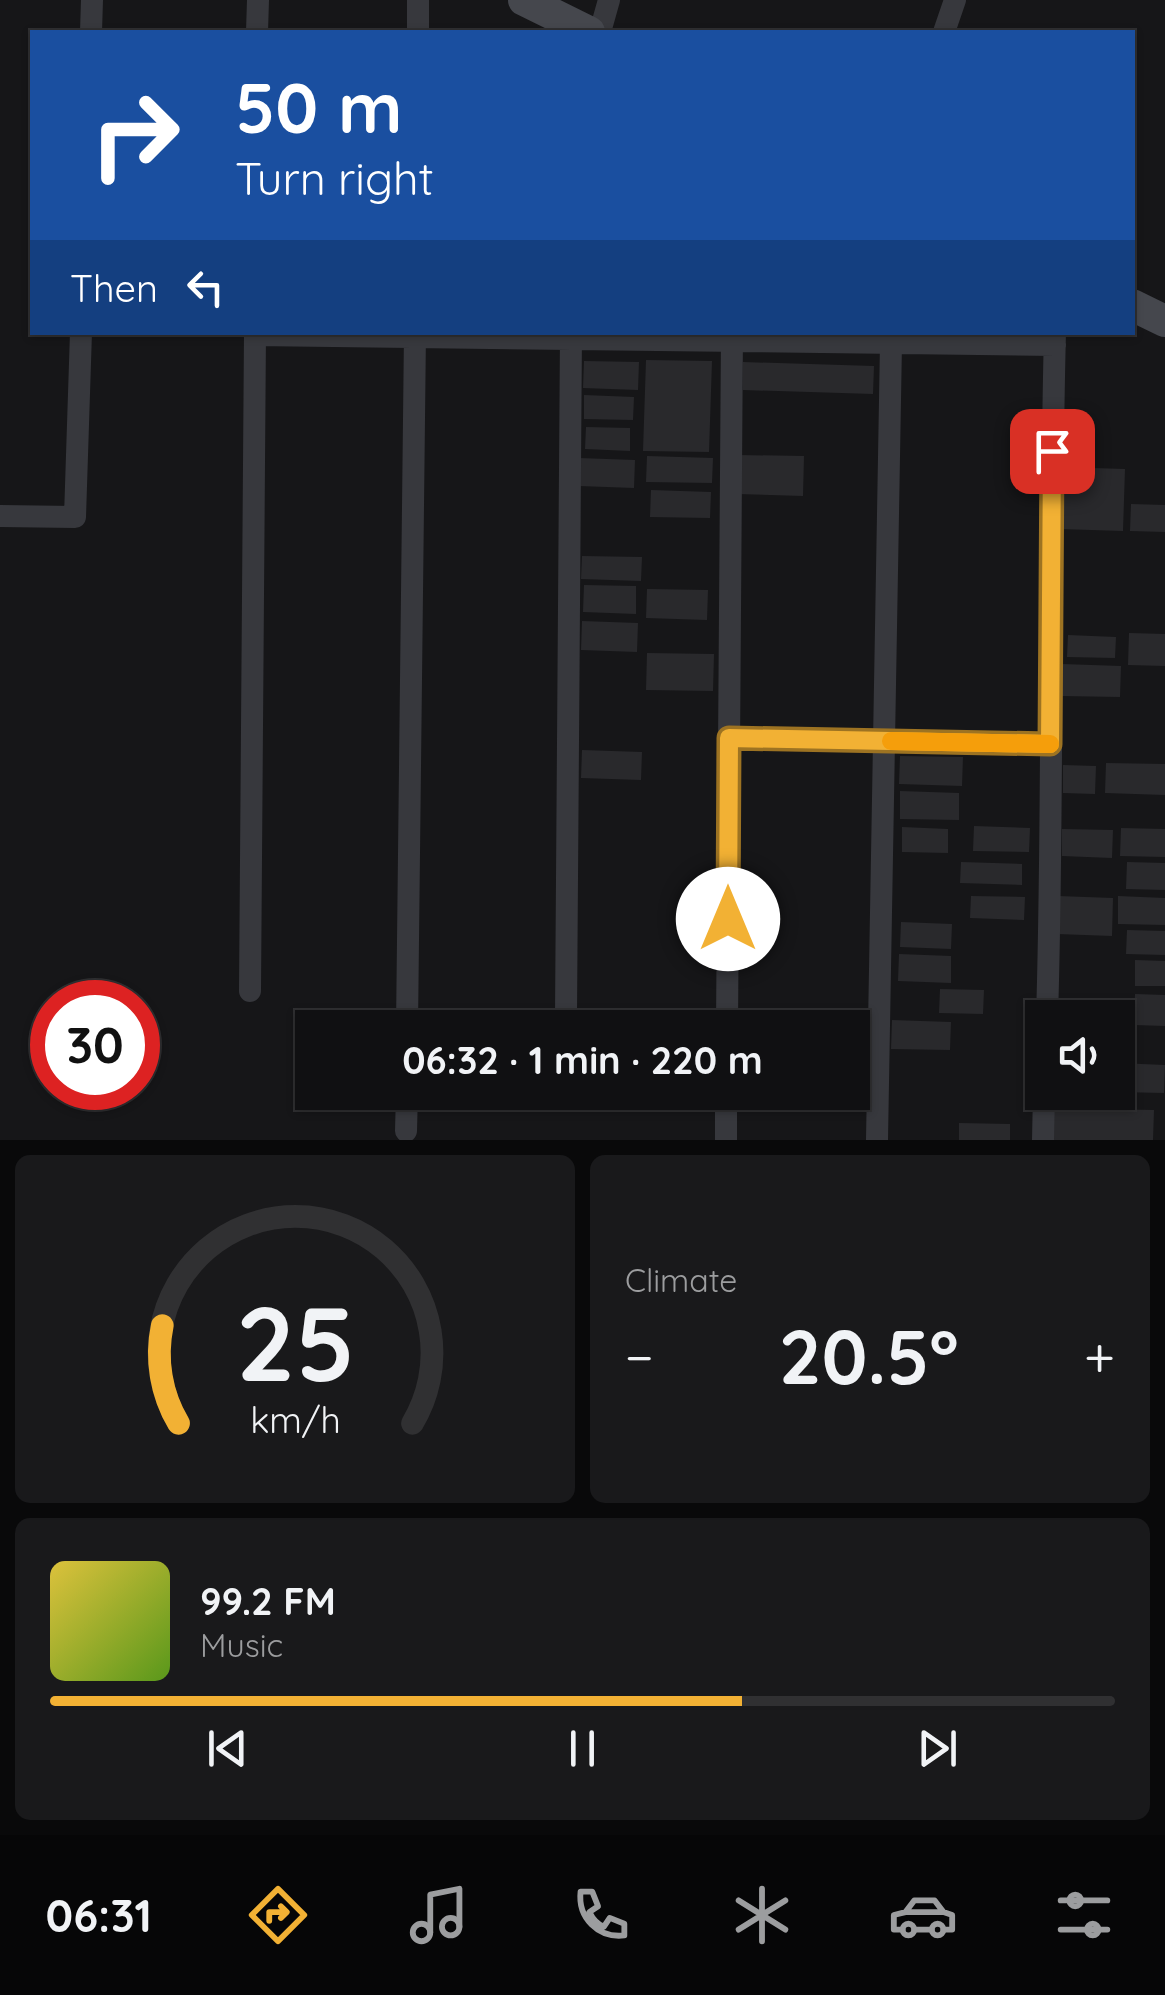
<!DOCTYPE html>
<meta charset="utf-8">
<style>
:root{--surface:#101012;--page:#19191b;--text:#f1f3f6;--muted:#9c9d9f;--line:#303032;--accent:#f2b134}
body{margin:0;font-family:Quicksand,sans-serif;background:var(--page);color:var(--text);height:100vh;display:flex;flex-direction:column;font-size:38px;white-space:nowrap}
*{box-sizing:border-box;margin:0}
p{font-size:32px;color:var(--muted)}
.icon{flex:none;width:55px;height:55px;fill:none;stroke:currentColor;stroke-width:2;stroke-linecap:round;stroke-linejoin:round}
.map{position:relative;height:1140px;overflow:hidden}
.panel{display:flex;flex-direction:column;gap:15px;padding:15px;background:#09090a;flex:1}
.panel>*{flex:none}
.banner{position:absolute;left:30px;top:30px;width:1105px;height:305px;border-radius:0px;box-shadow:0 2px 8px #0004,0 0 0 2px var(--line);background:#1a4fa0;color:#fff;overflow:hidden}
.fabs{position:absolute;left:1025px;top:1000px;display:grid;gap:20px}
.fabs a{display:grid;place-items:center;width:110px;height:110px;border-radius:0px;background:var(--surface);box-shadow:0 2px 8px #0004,0 0 0 2px var(--line);font-size:50px}
.speed{position:absolute;left:30px;top:980px;display:flex;gap:20px;font-size:50px;font-weight:700;text-align:center}
.speed>*{display:grid;place-content:center;width:130px;height:130px;border-radius:50%;background:var(--surface);box-shadow:0 2px 8px #0004,0 0 0 2px var(--line);line-height:1}
.speed .limit{border:15px solid #d22;background:#fff;color:#111}
.pin{position:absolute;display:grid;place-items:center;width:85px;height:85px;color:#fff;margin:-42px;border-radius:20px;box-shadow:0 5px 15px #0006}
.me{position:absolute;width:110px;margin:-55px;rotate:0deg;stroke-linejoin:round;filter:drop-shadow(0 0 8px #0008)}
.turn{display:flex;align-items:center;gap:35px;height:210px;padding:0 40px;font-size:45px}
.turn .icon{width:130px;height:130px;stroke-width:2.5}
.turn b{display:block;font-size:70px;line-height:85px}
.then{display:flex;align-items:center;height:95px;padding:0 40px;background:#0003;gap:20px;font-size:38px}
.big{font-size:75px;font-weight:800;line-height:1.1}
.panel .widget{flex:1;display:flex;flex-direction:column;justify-content:center;gap:15px;min-width:0;padding:0 35px;border-radius:15px;background:var(--page)}
.panel .dial{align-items:center;gap:0}
.dial svg{height:260px;overflow:visible;fill:none;stroke:var(--line);stroke-width:7;stroke-linecap:round;text-anchor:middle}
.dial text{fill:var(--text);stroke:none}
.song{display:flex;align-items:center;gap:30px}
.cover{width:120px;height:120px;border-radius:15px;background:linear-gradient(135deg,hsl(50 70% 55%),hsl(90 70% 35%))}
.played{height:10px;border-radius:5px;background:linear-gradient(90deg,var(--accent) 65%,var(--line) 65%)}
.keys{display:flex;justify-content:space-around;direction:ltr}
.heat{display:flex;justify-content:space-between;align-items:center;font-size:55px;direction:ltr}
.panel .tiles{flex:1;display:grid;gap:15px;grid-template-columns:1fr 1fr}
.widget:last-child{grid-column:span 2}
.trip{position:absolute;left:295px;top:1010px;width:575px;height:100px;border-radius:0px;background:var(--surface);box-shadow:0 2px 8px #0004,0 0 0 2px var(--line);font-weight:800;line-height:100px;text-align:center}
.menu{display:flex;height:160px;justify-content:space-around;align-items:center;background:#060607;color:var(--muted)}
.menu .icon{width:70px;height:70px}
.menu .selected{color:var(--accent)}
.menu b{font-size:45px;color:var(--text)}
.map>svg:first-child{display:block}
.building{fill:#29292c}
.lines{fill:none;stroke-linecap:round;stroke-linejoin:round}
.minor{stroke:#37383d;stroke-width:22}
.secondary{stroke:#45474d;stroke-width:32}
.route-casing{stroke:#9d7322;stroke-width:25}
.route{stroke:#f2b134;stroke-width:18}
.slow{stroke:#f59e0b;stroke-width:18}
</style>
<div class="map">
<svg width="1165" height="1140" viewBox="0 0 1165 1140">
<rect width="100%" height="100%" fill="#161618"/>
<!-- building -->
<path class="building" d="M 646,360 L 712,361 L 709,452 L 643,451 Z
M 584,361 L 639,362 L 638,390 L 583,388 Z
M 743,362 L 874,366 L 873,394 L 743,390 Z
M 584,395 L 634,397 L 633,420 L 584,419 Z
M 586,427 L 630,428 L 630,451 L 585,449 Z
M 738,455 L 804,456 L 803,496 L 737,494 Z
M 647,456 L 713,458 L 712,483 L 646,482 Z
M 579,458 L 635,460 L 634,488 L 579,486 Z
M 1061,467 L 1125,469 L 1123,531 L 1059,529 Z
M 651,490 L 711,492 L 710,518 L 650,517 Z
M 1131,504 L 1165,505 L 1165,532 L 1130,531 Z
M 582,556 L 642,557 L 641,581 L 581,579 Z
M 584,585 L 636,586 L 636,614 L 583,612 Z
M 647,589 L 708,590 L 707,620 L 646,618 Z
M 582,621 L 638,623 L 637,652 L 581,650 Z
M 1129,633 L 1165,634 L 1165,666 L 1128,665 Z
M 1068,635 L 1116,637 L 1115,658 L 1067,657 Z
M 647,653 L 714,654 L 713,691 L 646,690 Z
M 1062,664 L 1121,666 L 1120,697 L 1061,696 Z
M 582,750 L 642,752 L 641,780 L 581,778 Z
M 900,756 L 963,757 L 962,786 L 899,784 Z
M 1106,763 L 1165,764 L 1165,795 L 1105,793 Z
M 1063,765 L 1096,766 L 1095,794 L 1063,793 Z
M 900,791 L 959,793 L 959,820 L 900,819 Z
M 974,826 L 1030,828 L 1029,852 L 973,851 Z
M 902,827 L 948,829 L 948,853 L 902,852 Z
M 1121,828 L 1165,829 L 1165,857 L 1120,856 Z
M 1062,829 L 1113,830 L 1112,858 L 1062,856 Z
M 961,862 L 1022,864 L 1022,885 L 960,883 Z
M 1127,862 L 1165,863 L 1165,890 L 1126,889 Z
M 971,896 L 1025,897 L 1024,920 L 970,918 Z
M 1058,896 L 1113,898 L 1112,936 L 1057,934 Z
M 1118,896 L 1165,898 L 1165,925 L 1118,924 Z
M 901,922 L 952,924 L 951,949 L 900,947 Z
M 1127,930 L 1165,931 L 1165,955 L 1126,954 Z
M 899,954 L 951,956 L 951,983 L 898,981 Z
M 1135,960 L 1165,961 L 1165,986 L 1135,986 Z
M 940,989 L 984,990 L 983,1014 L 939,1013 Z
M 1135,994 L 1165,995 L 1165,1026 L 1134,1025 Z
M 892,1020 L 951,1022 L 950,1050 L 891,1049 Z
M 1118,1063 L 1165,1065 L 1164,1093 L 1118,1092 Z
M 1049,1108 L 1154,1110 L 1153,1140 L 1048,1140 Z
M 959,1123 L 1010,1124 L 1010,1140 L 959,1140 Z"/>
<g class="lines">
<!-- minor -->
<path class="minor" d="M 91,32 L 92,0
M 257,32 L 258,0
M 418,32 L 418,0
M 600,32 L 609,0
M 944,32 L 955,0
M 255,335 L 1055,345
M 0,516 L 75,517 L 81,332
M 729,738 L 1050,744
M 250,991 L 255,332
M 566,1015 L 571,332
M 1047,1018 C 1054,789 1049,561 1055,332
M 407,1028 L 415,332
M 727,1028 L 732,332
M 406,1131 L 407,1092
M 726,1140 L 726,1092
M 877,1140 L 891,343
M 1043,1140 L 1044,1092"/>
<!-- secondary -->
<path class="secondary" d="M 524,0 L 589,32
M 1132,305 L 1165,321"/>
</g>
<g class="lines">
<defs>
<path id="route" d="M 728,919 L 729,738 L 1050,744 L 1052,451"/>
</defs>
<!-- route casing -->
<use href="#route" class="route-casing"/>
<!-- route -->
<use href="#route" class="route"/>
<!-- slow -->
<path class="slow" d="M 891,741 L 1050,744"/>
</g>
</svg>
<div class="fabs">
<a><svg class="icon" aria-label="sound" viewBox="0 0 24 24"><path d="M4 9h4l5-4v14l-5-4H4zM17 9q2 3 0 6"/></svg></a>
</div>
<div class="speed"><div class="limit">30</div></div>
<div class="pin" style="left:1052px;top:451px;background:#d93025"><svg class="icon" aria-label="arrive" viewBox="0 0 24 24"><path d="M6 21V4h12l-3 4 3 4H6"/></svg></div>
<svg class="me" style="left:728px;top:919px" viewBox="-20 -20 40 40"><circle r="19" fill="#fff"/><path d="M0-13L10 11 0 6-10 11z" fill="#f2b134"/></svg>
<div class="trip">06:32 · 1 min · 220 m</div>
<div class="banner">
<div class="turn"><svg class="icon" aria-label="right" viewBox="0 0 24 24"><path d="M7 20v-9h11M14 6l5 5-5 5"/></svg><div><b>50 m</b>Turn right</div></div>
<div class="then">Then<svg class="icon" aria-label="left" viewBox="0 0 24 24"><path d="M17 20v-9H6M10 6l-5 5 5 5"/></svg></div>
</div>
</div>
<section class="panel">
<div class="tiles">
<div class="widget dial"><svg viewBox="0 0 100 80">
<path d="M14 69A42 42 0 1 1 86 69"/>
<path d="M14 69A42 42 0 0 1 9 39" stroke="#f2b134"/>
<text x="50" y="56" font-size="32" font-weight="700">25</text>
<text x="50" y="72" font-size="11">km/h</text>
</svg></div>
<div class="widget"><p>Climate</p>
<div class="heat"><a>−</a><b class="big">20.5°</b><a>+</a></div>
</div>
<div class="widget">
<div class="song"><i class="cover"></i><div><b>99.2 FM</b><p>Music</p></div></div>
<div class="played"></div>
<div class="keys"><svg class="icon" aria-label="previous" viewBox="0 0 24 24"><path d="M18 5L8 12l10 7zM5 5v14"/></svg><svg class="icon" aria-label="pause" viewBox="0 0 24 24"><path d="M8 5v14M16 5v14"/></svg><svg class="icon" aria-label="next" viewBox="0 0 24 24"><path d="M6 5l10 7-10 7zM19 5v14"/></svg></div>
</div>
</div>
</section>
<nav class="menu">
<b>06:31</b>
<svg class="icon selected" aria-label="directions" viewBox="0 0 24 24"><path d="M12 3l9 9-9 9-9-9zM9 14v-3h6M13 9l2 2-2 2"/></svg>
<svg class="icon" aria-label="music" viewBox="0 0 24 24"><path d="M9 18V5l10-2v13"/><circle cx="6" cy="18" r="3"/><circle cx="16" cy="16" r="3"/></svg>
<svg class="icon" aria-label="phone" viewBox="0 0 24 24"><path d="M5 4h4l2 5-3 2q2 4 5 5l2-3 5 2v4C11 20 4 13 5 4z"/></svg>
<svg class="icon" aria-label="climate" viewBox="0 0 24 24"><path d="M12 3v18M4 7l16 10M4 17L20 7"/></svg>
<svg class="icon" aria-label="car" viewBox="0 0 24 24"><path d="M5 17H2v-5l4-1 3-4h7l3 4 3 1v5h-3M9 17h6M6 11h13"/><circle cx="7" cy="17" r="2"/><circle cx="17" cy="17" r="2"/></svg>
<svg class="icon" aria-label="filters" viewBox="0 0 24 24"><path d="M4 7h16M4 17h16"/><circle cx="9" cy="7" r="2"/><circle cx="15" cy="17" r="2"/></svg>
</nav>
